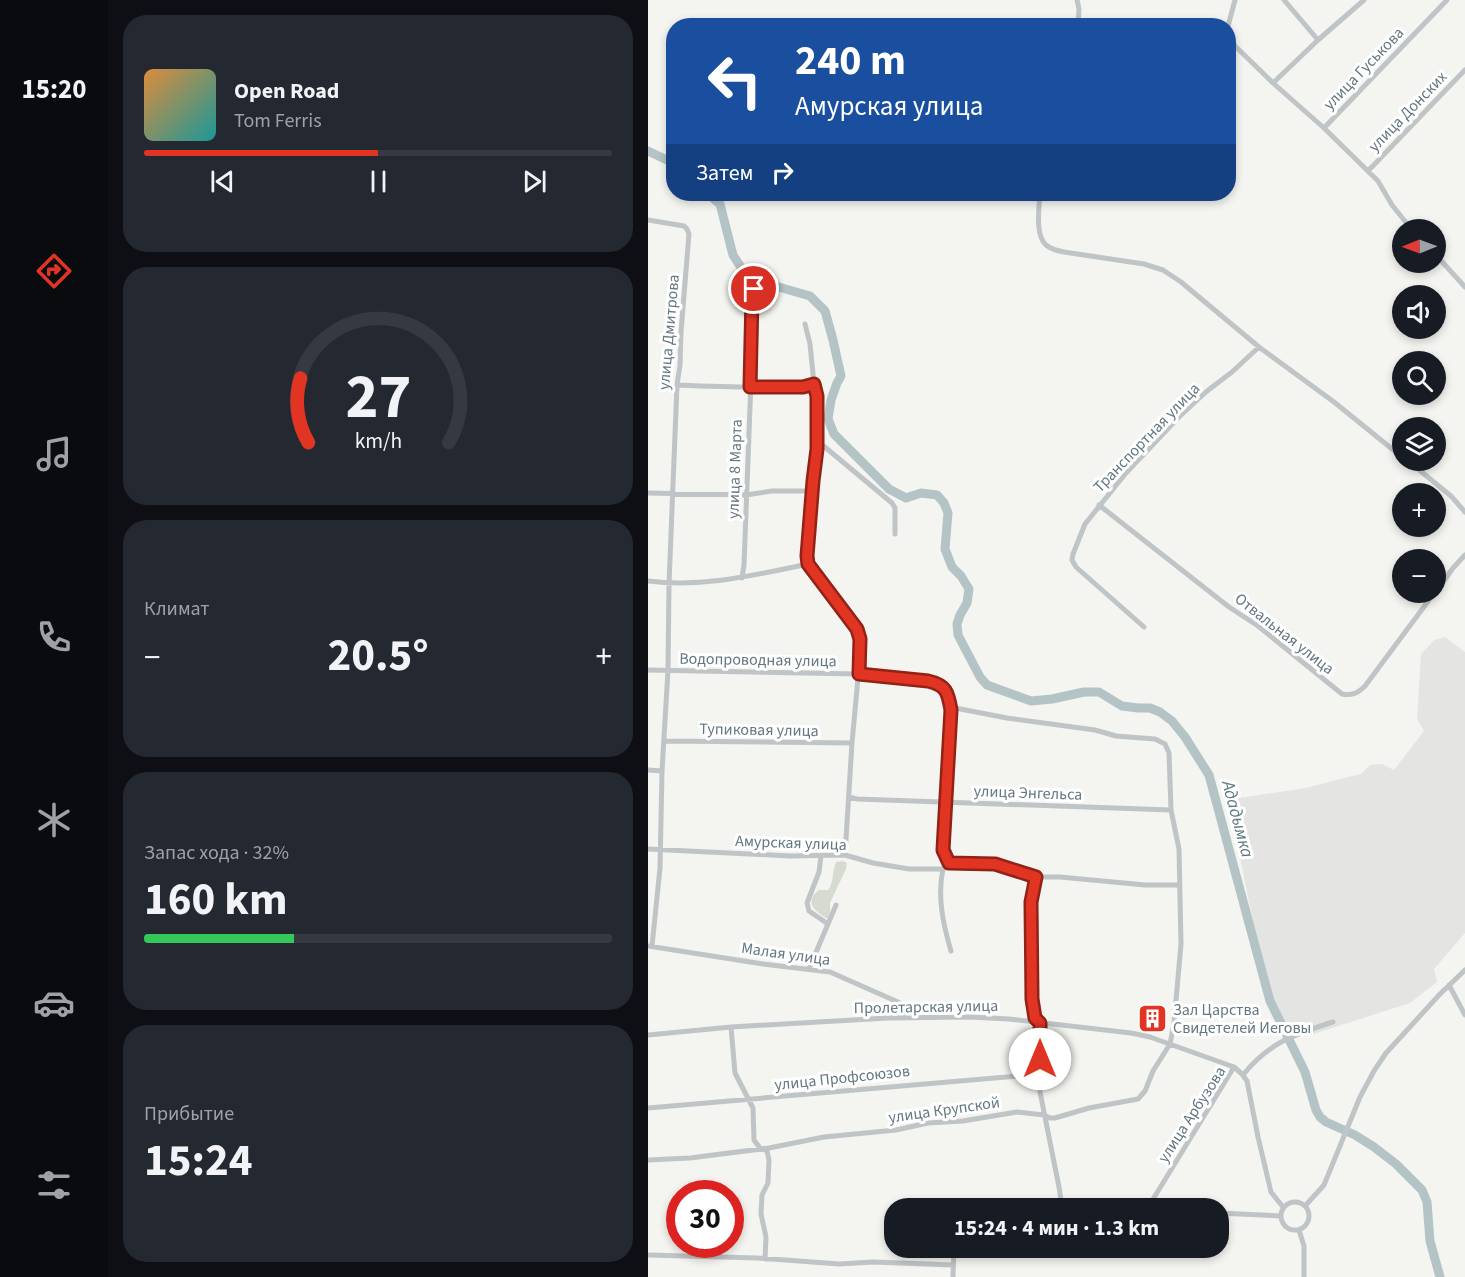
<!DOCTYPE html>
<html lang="ru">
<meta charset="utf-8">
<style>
:root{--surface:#171b24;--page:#242831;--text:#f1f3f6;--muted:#9ea1a6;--line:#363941;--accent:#e23422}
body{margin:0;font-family:"Source Sans 3",sans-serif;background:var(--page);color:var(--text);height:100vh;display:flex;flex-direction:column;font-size:22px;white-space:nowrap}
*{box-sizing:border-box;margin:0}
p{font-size:20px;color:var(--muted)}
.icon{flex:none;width:33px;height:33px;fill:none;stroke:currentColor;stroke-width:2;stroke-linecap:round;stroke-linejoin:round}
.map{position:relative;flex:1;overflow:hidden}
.drawer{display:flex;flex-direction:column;gap:15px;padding:15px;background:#0d0f14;width:540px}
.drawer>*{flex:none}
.banner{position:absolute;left:18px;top:18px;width:570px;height:183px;border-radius:24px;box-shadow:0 3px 9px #0003;background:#1a4fa0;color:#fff;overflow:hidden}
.needle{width:39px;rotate:269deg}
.fabs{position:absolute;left:744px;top:219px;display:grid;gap:12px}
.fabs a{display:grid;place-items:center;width:54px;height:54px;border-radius:50%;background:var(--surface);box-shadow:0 3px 9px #0003;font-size:30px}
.speed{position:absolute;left:18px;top:1180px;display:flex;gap:12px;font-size:30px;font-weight:700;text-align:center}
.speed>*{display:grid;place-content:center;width:78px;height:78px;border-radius:50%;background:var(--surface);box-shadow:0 3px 9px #0003;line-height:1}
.speed .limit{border:9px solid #d22;background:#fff;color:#111}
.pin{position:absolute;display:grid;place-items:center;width:51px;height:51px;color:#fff;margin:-26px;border:3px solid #fff;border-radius:50%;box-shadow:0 2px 6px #0007}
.me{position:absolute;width:66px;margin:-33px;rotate:0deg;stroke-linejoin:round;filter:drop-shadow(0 0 4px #0008)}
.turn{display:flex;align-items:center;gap:21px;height:126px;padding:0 30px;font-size:27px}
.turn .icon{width:78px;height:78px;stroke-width:2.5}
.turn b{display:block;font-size:42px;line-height:51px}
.then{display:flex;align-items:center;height:57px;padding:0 30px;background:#0003;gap:12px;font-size:22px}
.big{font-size:45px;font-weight:700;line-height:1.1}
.drawer .widget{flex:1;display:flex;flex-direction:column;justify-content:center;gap:9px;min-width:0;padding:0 21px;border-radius:24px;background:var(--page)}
.drawer .dial{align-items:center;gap:0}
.dial svg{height:156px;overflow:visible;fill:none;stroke:var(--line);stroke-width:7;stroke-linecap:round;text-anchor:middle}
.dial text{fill:var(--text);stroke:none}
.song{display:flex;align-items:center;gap:18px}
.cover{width:72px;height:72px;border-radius:9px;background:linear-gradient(135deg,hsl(30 70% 55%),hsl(180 70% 35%))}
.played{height:6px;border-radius:3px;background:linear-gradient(90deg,var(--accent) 50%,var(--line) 50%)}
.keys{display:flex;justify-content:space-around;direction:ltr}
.heat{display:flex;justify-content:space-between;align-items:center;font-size:33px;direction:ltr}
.charge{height:9px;border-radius:4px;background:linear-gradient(90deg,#34c759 32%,var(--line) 0)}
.trip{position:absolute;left:236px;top:1198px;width:345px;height:60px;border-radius:24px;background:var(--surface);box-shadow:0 3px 9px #0003;font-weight:700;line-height:60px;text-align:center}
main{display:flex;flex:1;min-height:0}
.menu{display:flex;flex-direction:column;width:108px;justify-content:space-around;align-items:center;background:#090b0e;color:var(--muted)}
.menu .icon{width:42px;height:42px}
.menu .current{color:var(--accent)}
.menu b{font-size:27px;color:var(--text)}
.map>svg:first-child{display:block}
.built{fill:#e4e5e3}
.green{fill:#d6dbd1}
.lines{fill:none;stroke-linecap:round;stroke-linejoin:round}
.river{stroke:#b4c4c6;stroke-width:9}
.minor{stroke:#bfc4c6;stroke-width:5}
.route-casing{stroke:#932216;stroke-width:15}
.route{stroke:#e23422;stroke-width:10}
.labels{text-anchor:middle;stroke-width:6;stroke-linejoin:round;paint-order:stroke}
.street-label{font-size:16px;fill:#637881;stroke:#fff}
.poi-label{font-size:16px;fill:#637881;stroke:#fff;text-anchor:start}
.water-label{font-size:18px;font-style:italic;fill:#5f7b7f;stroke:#fff}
</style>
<main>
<nav class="menu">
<b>15:20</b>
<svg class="icon current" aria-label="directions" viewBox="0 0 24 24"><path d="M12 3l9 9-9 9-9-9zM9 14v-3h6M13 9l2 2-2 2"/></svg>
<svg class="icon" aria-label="music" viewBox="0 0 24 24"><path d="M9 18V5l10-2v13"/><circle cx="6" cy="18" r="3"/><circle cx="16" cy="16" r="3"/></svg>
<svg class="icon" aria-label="phone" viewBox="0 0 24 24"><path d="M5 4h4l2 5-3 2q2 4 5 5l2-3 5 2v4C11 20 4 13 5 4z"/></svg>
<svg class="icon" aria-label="climate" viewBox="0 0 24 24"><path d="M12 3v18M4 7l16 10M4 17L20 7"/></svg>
<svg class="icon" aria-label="car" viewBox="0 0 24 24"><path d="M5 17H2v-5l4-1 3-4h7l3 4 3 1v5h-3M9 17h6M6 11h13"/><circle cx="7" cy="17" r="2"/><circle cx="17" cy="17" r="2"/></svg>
<svg class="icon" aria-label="filters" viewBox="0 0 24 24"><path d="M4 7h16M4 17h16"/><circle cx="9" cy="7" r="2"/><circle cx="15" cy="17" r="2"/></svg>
</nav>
<section class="drawer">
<div class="widget">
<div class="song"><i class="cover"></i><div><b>Open Road</b><p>Tom Ferris</p></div></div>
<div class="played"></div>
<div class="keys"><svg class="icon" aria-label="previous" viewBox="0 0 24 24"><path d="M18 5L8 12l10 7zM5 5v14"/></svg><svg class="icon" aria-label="pause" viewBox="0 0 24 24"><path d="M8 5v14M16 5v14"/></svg><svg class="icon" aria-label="next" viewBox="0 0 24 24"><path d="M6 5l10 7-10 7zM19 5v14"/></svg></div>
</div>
<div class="widget dial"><svg viewBox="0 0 100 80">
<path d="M14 69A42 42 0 1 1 86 69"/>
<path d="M14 69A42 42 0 0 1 10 36" stroke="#e23422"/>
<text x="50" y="56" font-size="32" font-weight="700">27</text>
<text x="50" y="72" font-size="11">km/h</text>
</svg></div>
<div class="widget"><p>Климат</p>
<div class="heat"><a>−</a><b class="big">20.5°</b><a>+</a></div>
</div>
<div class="widget"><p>Запас хода · 32%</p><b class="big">160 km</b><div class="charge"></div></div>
<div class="widget"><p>Прибытие</p><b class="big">15:24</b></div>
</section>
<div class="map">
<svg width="817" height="1277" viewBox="0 0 817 1277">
<rect width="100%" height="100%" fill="#f4f4f0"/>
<!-- built -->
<path class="built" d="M 797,637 L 817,652 L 817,933 L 786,969 L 789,982 L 762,1003 L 659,1036 L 629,1017 L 617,982 L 581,802 L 585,799 L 658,788 L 696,778 L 713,774 L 722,765 L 734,764 L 746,770 L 776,731 L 769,719 L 773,654 L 786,640 Z"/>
<!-- green -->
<path class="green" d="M 195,861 L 199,863 L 198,869 L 182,903 L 182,912 L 180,918 L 178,918 C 166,910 156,902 171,890 L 180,890 C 186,883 184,871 188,862 Z"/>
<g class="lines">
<!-- river -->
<path class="river" d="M 0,151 L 21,161 L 26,164
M 60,194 L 72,204 L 85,255 L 98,275 L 127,286 L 162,296 L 177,311 L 185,340 L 193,376 L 189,383 L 183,400 L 180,419 L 186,434 L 241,489 L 258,498 L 273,493 L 289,495 L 296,503 L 300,513 L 297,549 L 304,567 L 313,576 L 321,589 L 319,603 L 312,615 L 309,624 L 310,635 L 332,677 L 339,685 L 383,701 L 404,699 L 436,692 L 451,692 L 474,706 L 490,708 L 502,708 L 512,712 L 524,721 L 537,737 L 561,775 L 622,1001 L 657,1072 L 668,1110 L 672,1117 L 678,1122 L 707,1135 L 726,1147 L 748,1164 L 774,1190 L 779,1202 L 782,1241 L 792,1277"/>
<!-- minor -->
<path class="minor" d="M 429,0 L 431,9 L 430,26
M 636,0 L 670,40
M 580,26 L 587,0
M 580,35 L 585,44 L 625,83 L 676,128 L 730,181 L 744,205 L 764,230
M 625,83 L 670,40 L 716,0
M 676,128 L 799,0
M 720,171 L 817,70
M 392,194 C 391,207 387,236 398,245 C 403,249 410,251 416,252 L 496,264 L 515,270 L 533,282 L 611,347 L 686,402 L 754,457
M 0,220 L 36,226 L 39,229 L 41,234 L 33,332 L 32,365 L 29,385 L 21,584 L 20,670 L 14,771 L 12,868 L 4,946
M 788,255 L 817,287
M 157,324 L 162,344 L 166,384 L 169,395 L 170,433 L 159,557 L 160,564 L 209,629 L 212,639 L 212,656 L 204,743 L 197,855
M 29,385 C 54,386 79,387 105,387 C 125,388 146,388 166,384
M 171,438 L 172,443 L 244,503 L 247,508 L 247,534
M 759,460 L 803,496 L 817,512
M 0,493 L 98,495 L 124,491 L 165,491
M 451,505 L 581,607 L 610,626 L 694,694 C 704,696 710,693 717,686 L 787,592
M 94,578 L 96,565 L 104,354 L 104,297 L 106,289
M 0,581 C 55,588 107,575 160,564
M 788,592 L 805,568 L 817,555
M 496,627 L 428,567 L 424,560 L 425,554 L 437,524 L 478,473 L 531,417 L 559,391 L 584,372 L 611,347
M 0,670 L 211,674 L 280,681 C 298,685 299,692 303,710 L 295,850 L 301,863
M 17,741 L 204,743
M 0,770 L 14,771
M 201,797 L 209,799 L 523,810
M 0,849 L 142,856 L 197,855 L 225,863 L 261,869 L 295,869 L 301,863 L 305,862 L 347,864 L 388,877 L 412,877 L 497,885 L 531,885
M 173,856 L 171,872 L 159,903 L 161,911 L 180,924
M 295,869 C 289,896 295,924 303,951
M 388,877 L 383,902 L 384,999 L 387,1018 L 392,1023 L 392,1092 L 411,1187 L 414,1207
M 0,946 L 115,964 L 182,972 L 250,1002 L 254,1006 L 255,1018
M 161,969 L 188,905
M 801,985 L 817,1015
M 83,1027 L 87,1073 L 105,1108 L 106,1140 L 112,1148 L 119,1151 L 121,1160 L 120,1183 L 114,1195 L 113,1214 L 118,1237 L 117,1259
M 0,1035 L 83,1027 L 240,1018 L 321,1017 L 361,1019 L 483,1033 L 502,1037 L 586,1067 L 594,1074 L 599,1081 L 610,1137 L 623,1192 L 635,1207
M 595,1075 C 620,1043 647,1034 685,1022
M 0,1108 L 392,1074
M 0,1160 L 42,1158 L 121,1148 L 176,1137 L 248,1130 L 280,1123 L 315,1121 L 369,1112 L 396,1115 L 402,1118 L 407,1118 L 441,1108 L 490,1099 L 497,1091 L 505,1071 L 522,1044 L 526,1023 L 533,944 L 531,849 L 523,810 L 521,753 L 517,744 L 507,739 L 468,736 L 447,730 L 359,718 L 302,707
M633 1216a14 14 0 1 1 28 0a14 14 0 1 1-28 0Z
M 657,1206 L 676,1185 L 712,1097 L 726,1071 L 738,1053 L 761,1028 L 792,994 L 817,970
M 317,1209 L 321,1206 L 332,1205 L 473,1209
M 499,1209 L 586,1067
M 570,1213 L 632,1216
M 651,1230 L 656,1246 L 656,1277
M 0,1255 L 109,1258 L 191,1264 L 225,1262 L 305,1265
M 305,1277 L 306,1248"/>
</g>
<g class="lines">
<defs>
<path id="route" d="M 106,289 L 104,297 L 102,387 L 155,387 L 166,384 L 169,396 L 169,449 L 165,481 L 159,556 L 160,564 L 209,629 L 212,639 L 211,674 L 280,681 C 298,685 300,692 303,710 L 295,850 L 301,863 L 347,864 L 388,877 L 383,902 L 384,999 L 387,1018 L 392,1023 L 392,1059"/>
</defs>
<!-- route casing -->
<use href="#route" class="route-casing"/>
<!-- route -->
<use href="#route" class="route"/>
</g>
<!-- icons -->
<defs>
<symbol id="building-square" viewBox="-11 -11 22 22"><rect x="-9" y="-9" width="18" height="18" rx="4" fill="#e23422" stroke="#fff"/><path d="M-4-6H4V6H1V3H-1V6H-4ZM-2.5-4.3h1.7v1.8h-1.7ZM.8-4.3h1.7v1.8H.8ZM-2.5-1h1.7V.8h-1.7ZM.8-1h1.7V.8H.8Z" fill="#fff"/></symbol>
</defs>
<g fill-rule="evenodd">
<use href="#building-square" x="488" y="1002" width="33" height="33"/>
</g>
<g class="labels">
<!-- street labels -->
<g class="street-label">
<text transform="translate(715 68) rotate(-46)" y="6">улица Гуськова</text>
<text transform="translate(759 111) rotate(-46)" y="6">улица Донских</text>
<text transform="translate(20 332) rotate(-85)" y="6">улица Дмитрова</text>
<text transform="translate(498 437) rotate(-46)" y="6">Транспортная улица</text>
<text transform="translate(86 469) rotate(-88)" y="6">улица 8 Марта</text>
<text transform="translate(637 633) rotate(38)" y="6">Отвальная улица</text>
<text transform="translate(110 659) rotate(1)" y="6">Водопроводная улица</text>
<text transform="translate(111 729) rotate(1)" y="6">Тупиковая улица</text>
<text transform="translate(380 792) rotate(2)" y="6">улица Энгельса</text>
<text transform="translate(143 842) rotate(2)" y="6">Амурская улица</text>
<text transform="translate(138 953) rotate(8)" y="6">Малая улица</text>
<text transform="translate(278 1006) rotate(-1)" y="6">Пролетарская улица</text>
<text transform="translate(194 1077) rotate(-6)" y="6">улица Профсоюзов</text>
<text transform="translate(296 1109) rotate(-8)" y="6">улица Крупской</text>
<text transform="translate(543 1114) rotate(-57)" y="6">улица Арбузова</text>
</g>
<!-- poi labels -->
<g class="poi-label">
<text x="525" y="1015">Зал Царства<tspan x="525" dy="18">Свидетелей Иеговы</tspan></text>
</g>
<!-- water labels -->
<g class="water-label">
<text transform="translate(590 819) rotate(75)" y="6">Ададымка</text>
</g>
</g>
</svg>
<div class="fabs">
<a><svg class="needle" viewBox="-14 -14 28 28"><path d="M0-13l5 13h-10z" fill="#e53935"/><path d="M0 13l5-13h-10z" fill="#9ea1a6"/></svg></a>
<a><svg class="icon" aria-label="sound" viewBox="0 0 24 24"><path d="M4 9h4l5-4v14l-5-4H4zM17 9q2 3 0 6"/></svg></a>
<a><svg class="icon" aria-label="search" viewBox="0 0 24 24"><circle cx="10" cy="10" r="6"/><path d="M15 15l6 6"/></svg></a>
<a><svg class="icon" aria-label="layers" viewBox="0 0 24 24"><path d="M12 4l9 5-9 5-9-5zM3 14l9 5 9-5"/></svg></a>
<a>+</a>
<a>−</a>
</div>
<div class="speed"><div class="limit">30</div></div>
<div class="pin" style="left:106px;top:289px;background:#d93025"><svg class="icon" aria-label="arrive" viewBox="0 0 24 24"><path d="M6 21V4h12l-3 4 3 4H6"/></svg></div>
<svg class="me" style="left:392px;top:1059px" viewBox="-20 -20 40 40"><circle r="19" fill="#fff"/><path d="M0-13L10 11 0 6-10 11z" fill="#e23422"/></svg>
<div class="trip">15:24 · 4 мин · 1.3 km</div>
<div class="banner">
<div class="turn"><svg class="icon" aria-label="left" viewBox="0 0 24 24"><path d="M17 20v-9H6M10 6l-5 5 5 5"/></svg><div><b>240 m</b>Амурская улица</div></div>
<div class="then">Затем<svg class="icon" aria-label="right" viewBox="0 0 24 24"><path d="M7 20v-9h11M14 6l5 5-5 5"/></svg></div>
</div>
</div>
</main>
